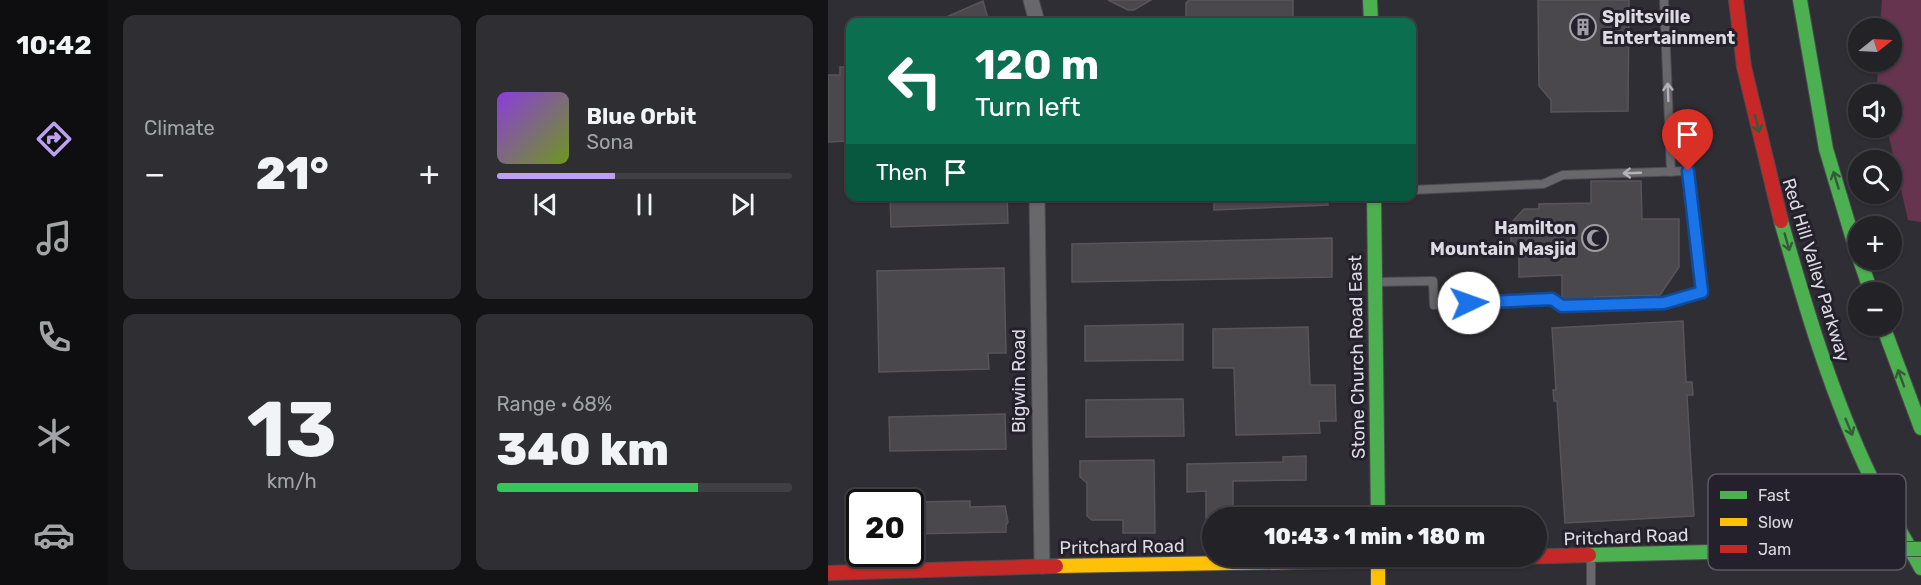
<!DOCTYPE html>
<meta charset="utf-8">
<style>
:root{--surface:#232227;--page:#2f2f33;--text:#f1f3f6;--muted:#a3a4a7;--line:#403f44;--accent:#bca0f2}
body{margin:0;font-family:Rubik,sans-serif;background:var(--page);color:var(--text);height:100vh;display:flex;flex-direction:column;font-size:22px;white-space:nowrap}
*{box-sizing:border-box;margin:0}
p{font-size:20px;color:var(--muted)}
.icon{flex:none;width:33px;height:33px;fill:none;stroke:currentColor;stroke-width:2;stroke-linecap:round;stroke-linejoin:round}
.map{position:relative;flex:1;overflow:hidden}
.drawer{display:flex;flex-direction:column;gap:15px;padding:15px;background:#131315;width:720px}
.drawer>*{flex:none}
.banner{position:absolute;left:18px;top:18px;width:570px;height:183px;border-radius:12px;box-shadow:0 2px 4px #0004,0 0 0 2px var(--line);background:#0b6e4f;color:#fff;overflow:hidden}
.needle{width:39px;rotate:72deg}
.controls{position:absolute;left:1020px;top:18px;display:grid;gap:12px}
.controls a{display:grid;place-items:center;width:54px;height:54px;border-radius:50%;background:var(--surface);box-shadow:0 2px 4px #0004,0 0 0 2px var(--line);font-size:30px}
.speed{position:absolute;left:18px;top:489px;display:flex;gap:12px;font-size:30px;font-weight:700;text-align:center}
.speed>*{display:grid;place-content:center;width:78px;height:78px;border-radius:50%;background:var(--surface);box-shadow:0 2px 4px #0004,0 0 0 2px var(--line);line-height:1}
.speed .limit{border:3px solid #111;border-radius:9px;background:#fff;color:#111}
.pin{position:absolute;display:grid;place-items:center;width:51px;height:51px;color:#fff;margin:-62px -26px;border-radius:50% 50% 50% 0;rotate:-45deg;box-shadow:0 0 6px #0007}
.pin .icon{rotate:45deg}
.me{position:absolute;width:66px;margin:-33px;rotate:87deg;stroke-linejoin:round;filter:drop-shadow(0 0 4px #0008)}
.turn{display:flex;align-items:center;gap:21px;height:126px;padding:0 30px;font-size:27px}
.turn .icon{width:78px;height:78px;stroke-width:2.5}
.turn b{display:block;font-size:42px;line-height:51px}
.then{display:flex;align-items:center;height:57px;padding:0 30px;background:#0003;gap:12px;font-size:22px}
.big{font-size:45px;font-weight:800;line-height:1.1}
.drawer .card{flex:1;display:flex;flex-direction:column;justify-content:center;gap:9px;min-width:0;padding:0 21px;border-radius:12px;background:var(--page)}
.drawer .dial{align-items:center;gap:0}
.dial b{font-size:78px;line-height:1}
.song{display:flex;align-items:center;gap:18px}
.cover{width:72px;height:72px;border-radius:9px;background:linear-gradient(135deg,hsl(270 70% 55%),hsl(80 70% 35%))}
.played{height:6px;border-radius:3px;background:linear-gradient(90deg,var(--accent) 40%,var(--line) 40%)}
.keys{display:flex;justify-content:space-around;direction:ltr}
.heat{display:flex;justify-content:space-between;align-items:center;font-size:33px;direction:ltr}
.charge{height:9px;border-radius:4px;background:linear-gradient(90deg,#34c759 68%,var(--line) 0)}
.drawer .tiles{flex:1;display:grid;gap:15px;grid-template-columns:repeat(2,1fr)}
.trip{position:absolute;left:374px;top:507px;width:345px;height:60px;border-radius:30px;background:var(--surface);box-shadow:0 2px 4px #0004,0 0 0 2px var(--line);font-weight:800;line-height:60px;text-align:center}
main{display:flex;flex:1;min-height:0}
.tab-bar{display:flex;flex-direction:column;width:108px;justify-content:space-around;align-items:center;background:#0e0e10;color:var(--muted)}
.tab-bar .icon{width:42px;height:42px}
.tab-bar .on{color:var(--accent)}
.tab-bar b{font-size:27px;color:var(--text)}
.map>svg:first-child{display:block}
.green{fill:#66344f}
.building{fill:#4a474d;stroke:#58555a;stroke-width:1.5}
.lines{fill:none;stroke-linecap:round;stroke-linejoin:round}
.lane-casing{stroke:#4b4a4f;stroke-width:10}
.street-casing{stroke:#4b4a4f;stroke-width:17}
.fast-casing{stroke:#4b4a4f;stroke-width:16}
.slow-casing{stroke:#4b4a4f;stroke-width:16}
.jam-casing{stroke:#4b4a4f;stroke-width:16}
.lane{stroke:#68676b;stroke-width:8}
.street{stroke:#68676b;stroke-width:15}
.fast{stroke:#4caf50;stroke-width:14}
.slow{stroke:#ffc107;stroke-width:14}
.jam{stroke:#c62828;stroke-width:14}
.fast-bridge-casing{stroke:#4b4a4f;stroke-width:16;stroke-linecap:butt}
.fast-bridge{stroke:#4caf50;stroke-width:14}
.oneway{stroke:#b3b2b8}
.oneway2{stroke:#355a3a}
.route-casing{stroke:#114b97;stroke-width:15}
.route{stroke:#1a73e8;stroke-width:10}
.labels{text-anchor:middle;stroke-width:6;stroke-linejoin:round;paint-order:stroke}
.poi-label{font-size:18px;font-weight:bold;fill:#dcdae2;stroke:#25212c;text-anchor:start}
.street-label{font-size:18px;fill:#dcdae2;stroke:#25212c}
.key{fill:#25212c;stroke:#5c5863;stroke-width:1.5}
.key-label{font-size:16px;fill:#dcdae2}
</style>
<main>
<nav class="tab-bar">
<b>10:42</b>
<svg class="icon on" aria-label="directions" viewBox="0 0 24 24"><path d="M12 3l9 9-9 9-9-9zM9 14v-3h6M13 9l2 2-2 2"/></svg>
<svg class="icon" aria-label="music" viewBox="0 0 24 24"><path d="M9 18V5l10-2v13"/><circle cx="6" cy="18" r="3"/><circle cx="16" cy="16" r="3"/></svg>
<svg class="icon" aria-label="phone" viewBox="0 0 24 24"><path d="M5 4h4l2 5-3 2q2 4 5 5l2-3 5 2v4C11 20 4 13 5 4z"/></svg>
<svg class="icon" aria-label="climate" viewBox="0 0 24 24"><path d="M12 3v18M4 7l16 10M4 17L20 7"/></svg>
<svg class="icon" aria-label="car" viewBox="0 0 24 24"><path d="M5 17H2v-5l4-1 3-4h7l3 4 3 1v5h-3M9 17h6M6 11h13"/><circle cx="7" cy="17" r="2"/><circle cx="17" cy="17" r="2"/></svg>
</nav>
<section class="drawer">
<div class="tiles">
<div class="card"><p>Climate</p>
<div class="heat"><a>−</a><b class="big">21°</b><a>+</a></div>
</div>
<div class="card">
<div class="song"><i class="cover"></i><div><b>Blue Orbit</b><p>Sona</p></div></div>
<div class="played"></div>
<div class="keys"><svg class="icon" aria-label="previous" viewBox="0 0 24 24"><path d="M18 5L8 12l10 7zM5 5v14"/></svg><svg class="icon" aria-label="pause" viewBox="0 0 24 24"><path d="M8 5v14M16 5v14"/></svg><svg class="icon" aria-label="next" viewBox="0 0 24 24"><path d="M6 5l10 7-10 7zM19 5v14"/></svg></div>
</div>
<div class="card dial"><b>13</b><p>km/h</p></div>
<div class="card"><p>Range · 68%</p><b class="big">340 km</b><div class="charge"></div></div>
</div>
</section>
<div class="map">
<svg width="1093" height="585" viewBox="0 0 1093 585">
<rect width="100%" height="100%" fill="#2f2e34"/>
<!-- green -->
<path class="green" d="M 1054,0 L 1093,0 L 1093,222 L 1080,220 L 1059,128 L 1064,128 L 1064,94 L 1052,94 L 1049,84 L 1050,62 L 1064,62 L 1064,28 L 1052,28 Z"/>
<!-- building -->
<path class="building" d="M 280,0 L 323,0 L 306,10 L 300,10 Z
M 361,0 L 465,0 L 465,22 L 358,22 L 358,3 Z
M 710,0 L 801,0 L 800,111 L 723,112 L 723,100 L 711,86 Z
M 155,1 L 161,22 L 107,22 Z
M 12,67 L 22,67 L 22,141 L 0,142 L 0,75 L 12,75 Z
M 763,181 L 813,181 L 814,219 L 851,219 L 851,267 L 832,295 L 766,297 L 766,299 L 734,300 L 734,275 L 691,277 L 691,253 L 683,253 L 683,223 L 696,209 L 711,209 L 711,204 L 763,203 Z
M 62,196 L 179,196 L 180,223 L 63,227 Z
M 386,196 L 499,196 L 500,205 L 386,210 Z
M 504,238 L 504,277 L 244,282 L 244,244 Z
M 176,268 L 178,353 L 160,353 L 161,369 L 51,372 L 49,271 Z
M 855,321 L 858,382 L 864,382 L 865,395 L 859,395 L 866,516 L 737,523 L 729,401 L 726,401 L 725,390 L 728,390 L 724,328 Z
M 355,324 L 355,360 L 257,361 L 257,326 Z
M 480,327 L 482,385 L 507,385 L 508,421 L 491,421 L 492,433 L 408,435 L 406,368 L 385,368 L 385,329 Z
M 355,399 L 356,436 L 258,437 L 258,400 Z
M 177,414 L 178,449 L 62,451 L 61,417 Z
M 478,456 L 478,480 L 405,481 L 405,518 L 378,518 L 378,491 L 359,492 L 359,464 L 455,462 L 455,457 Z
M 326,460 L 327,533 L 295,533 L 295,520 L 264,520 L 259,516 L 259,483 L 252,477 L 252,461 Z
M 142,501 L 142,507 L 177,506 L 180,522 L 178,525 L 178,532 L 82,534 L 82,502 Z"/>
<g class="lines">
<defs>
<path id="lane" d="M 836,0 L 843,172
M 547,282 L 605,281 L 606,305 L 724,299 L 733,307 L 836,303 L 874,292 L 860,171 L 735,175 L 715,184 L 584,190
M 763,585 L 763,557"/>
<path id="street" d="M 203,0 L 209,22
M 209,196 L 214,566"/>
<path id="fast" d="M 542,0 L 543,22
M 972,0 L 998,149 L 1030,256
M 546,196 L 550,518
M 953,221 C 978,309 1004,397 1044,480 C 1059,510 1077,539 1093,568
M 1032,260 L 1043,292
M 1055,326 L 1093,428
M 761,555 L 1003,549"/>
<path id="slow" d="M 550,556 L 550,585
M 228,566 L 584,560"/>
<path id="jam" d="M 908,0 L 916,67 L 953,221
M 584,560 L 761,555
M 0,573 L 228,566"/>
</defs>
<!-- lane casing -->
<use href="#lane" class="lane-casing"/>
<!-- street casing -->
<use href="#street" class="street-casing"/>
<!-- fast casing -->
<use href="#fast" class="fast-casing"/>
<!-- slow casing -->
<use href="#slow" class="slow-casing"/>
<!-- jam casing -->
<use href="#jam" class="jam-casing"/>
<!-- lane -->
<use href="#lane" class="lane"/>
<!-- street -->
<use href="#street" class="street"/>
<!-- fast -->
<use href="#fast" class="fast"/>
<!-- slow -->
<use href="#slow" class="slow"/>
<!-- jam -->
<use href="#jam" class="jam"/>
<defs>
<path id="fast-bridge" d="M 1003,549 L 1093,549"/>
</defs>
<!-- fast-bridge casing -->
<use href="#fast-bridge" class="fast-bridge-casing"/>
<!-- fast-bridge -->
<use href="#fast-bridge" class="fast-bridge"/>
</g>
<!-- one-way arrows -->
<defs><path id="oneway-shaft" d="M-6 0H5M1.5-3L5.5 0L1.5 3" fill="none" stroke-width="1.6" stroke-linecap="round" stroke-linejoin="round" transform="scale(1.5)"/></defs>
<g class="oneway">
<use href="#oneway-shaft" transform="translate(840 92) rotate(-92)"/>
<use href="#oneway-shaft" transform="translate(804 173) rotate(178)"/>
</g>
<g class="oneway2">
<use href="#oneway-shaft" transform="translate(929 124) rotate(77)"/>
<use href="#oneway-shaft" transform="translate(1008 180) rotate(-107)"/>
<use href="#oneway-shaft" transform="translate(959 242) rotate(74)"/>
<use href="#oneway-shaft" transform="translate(1073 378) rotate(-110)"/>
<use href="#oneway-shaft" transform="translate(1021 427) rotate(67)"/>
</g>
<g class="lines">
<defs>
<path id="route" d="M 641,303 L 724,299 L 734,306 L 836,303 L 874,292 L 860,171"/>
</defs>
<!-- route casing -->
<use href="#route" class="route-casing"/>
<!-- route -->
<use href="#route" class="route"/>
</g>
<!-- icons -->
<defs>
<symbol id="building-ring" viewBox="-11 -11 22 22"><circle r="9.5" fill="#25212c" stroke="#9f9ea5" stroke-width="1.5"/><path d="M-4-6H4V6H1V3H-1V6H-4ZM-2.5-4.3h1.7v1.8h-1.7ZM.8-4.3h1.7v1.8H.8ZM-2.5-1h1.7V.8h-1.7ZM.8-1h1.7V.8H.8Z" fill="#9f9ea5"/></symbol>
<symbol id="mosque-ring" viewBox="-11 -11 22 22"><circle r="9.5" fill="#25212c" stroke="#9f9ea5" stroke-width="1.5"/><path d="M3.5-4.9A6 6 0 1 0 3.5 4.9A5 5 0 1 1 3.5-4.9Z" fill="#9f9ea5"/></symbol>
</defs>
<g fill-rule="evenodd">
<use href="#building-ring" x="740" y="12" width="30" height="30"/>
<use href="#mosque-ring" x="752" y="223" width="30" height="30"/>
</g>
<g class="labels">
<!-- poi labels -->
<g class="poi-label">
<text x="774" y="23">Splitsville<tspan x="774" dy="21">Entertainment</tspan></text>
<text x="748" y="234" text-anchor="end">Hamilton<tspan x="748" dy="21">Mountain Masjid</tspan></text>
</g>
<!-- street labels -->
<g class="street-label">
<text transform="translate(988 270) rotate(73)" y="6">Red Hill Valley Parkway</text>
<text transform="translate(529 357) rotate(-91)" y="6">Stone Church Road East</text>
<text transform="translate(191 381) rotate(-90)" y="6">Bigwin Road</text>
<text transform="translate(798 537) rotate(-2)" y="6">Pritchard Road</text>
<text transform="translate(294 547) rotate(-1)" y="6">Pritchard Road</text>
</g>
</g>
<!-- legend -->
<rect x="880" y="474" width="198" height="96" rx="9" class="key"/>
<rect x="892" y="491" width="27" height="8" fill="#4caf50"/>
<rect x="892" y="518" width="27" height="8" fill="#ffc107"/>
<rect x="892" y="545" width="27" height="8" fill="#c62828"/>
<g class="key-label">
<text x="930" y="501">Fast</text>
<text x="930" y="528">Slow</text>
<text x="930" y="555">Jam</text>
</g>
</svg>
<div class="controls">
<a><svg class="needle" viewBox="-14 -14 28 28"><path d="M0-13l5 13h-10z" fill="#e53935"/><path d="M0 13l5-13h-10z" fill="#a3a4a7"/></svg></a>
<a><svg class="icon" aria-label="sound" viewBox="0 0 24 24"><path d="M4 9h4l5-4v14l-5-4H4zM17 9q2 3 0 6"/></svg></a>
<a><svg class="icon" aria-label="search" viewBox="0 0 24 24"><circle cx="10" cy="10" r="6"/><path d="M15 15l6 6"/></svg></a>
<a>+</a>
<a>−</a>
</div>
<div class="speed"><div class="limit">20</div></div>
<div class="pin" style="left:860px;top:171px;background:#d93025"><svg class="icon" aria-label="arrive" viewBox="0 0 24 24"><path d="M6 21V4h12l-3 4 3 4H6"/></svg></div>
<svg class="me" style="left:641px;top:303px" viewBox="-20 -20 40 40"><circle r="19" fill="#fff"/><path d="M0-13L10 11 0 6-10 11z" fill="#1a73e8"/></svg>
<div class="trip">10:43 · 1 min · 180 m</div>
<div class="banner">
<div class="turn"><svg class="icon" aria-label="left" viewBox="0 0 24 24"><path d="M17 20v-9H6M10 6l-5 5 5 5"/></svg><div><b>120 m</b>Turn left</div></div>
<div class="then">Then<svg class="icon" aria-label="arrive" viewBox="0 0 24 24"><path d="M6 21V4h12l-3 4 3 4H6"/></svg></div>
</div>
</div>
</main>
